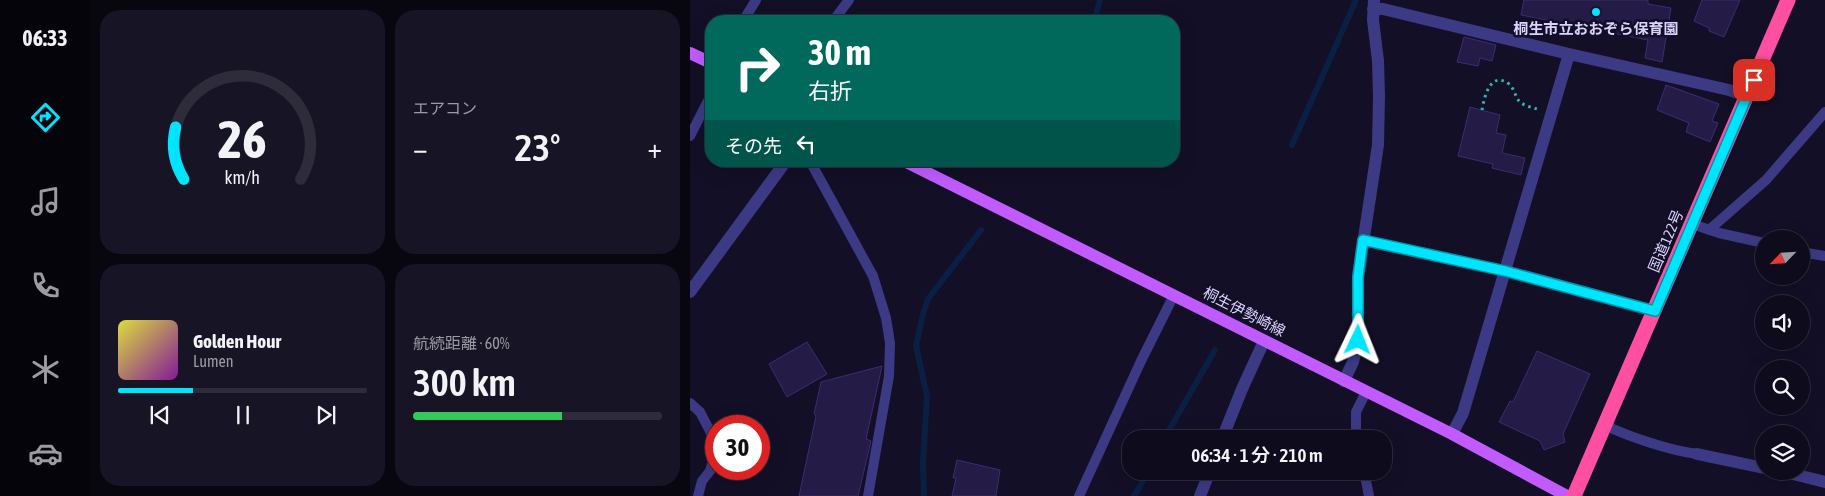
<!DOCTYPE html>
<html lang="ja">
<meta charset="utf-8">
<style>
:root{--surface:#0e0b1c;--page:#171425;--text:#f1f3f6;--muted:#9b9ba3;--line:#2e2b3b;--accent:#00e5ff}
body{margin:0;font-family:"Asap Condensed","Noto Sans JP",sans-serif;background:var(--page);color:var(--text);height:100vh;display:flex;flex-direction:column;font-size:19px;white-space:nowrap}
*{box-sizing:border-box;margin:0}
p{font-size:16px;color:var(--muted)}
.icon{flex:none;width:28px;height:28px;fill:none;stroke:currentColor;stroke-width:2;stroke-linecap:round;stroke-linejoin:round}
.map{position:relative;flex:1;overflow:hidden}
.side{display:flex;flex-direction:column;gap:10px;padding:10px;background:#08060f;width:600px}
.side>*{flex:none}
.guide{position:absolute;left:15px;top:15px;width:475px;height:152px;border-radius:20px;box-shadow:0 5px 20px #0002,0 0 0 1px var(--line);background:#00695c;color:#fff;overflow:hidden}
.needle{width:32px;rotate:245deg}
.buttons{position:absolute;left:1065px;top:230px;display:grid;gap:10px}
.buttons a{display:grid;place-items:center;width:55px;height:55px;border-radius:50%;background:var(--surface);box-shadow:0 5px 20px #0002,0 0 0 1px var(--line);font-size:25px}
.speed{position:absolute;left:15px;top:415px;display:flex;gap:10px;font-size:25px;font-weight:700;text-align:center}
.speed>*{display:grid;place-content:center;width:65px;height:65px;border-radius:50%;background:var(--surface);box-shadow:0 5px 20px #0002,0 0 0 1px var(--line);line-height:1}
.speed .limit{border:8px solid #d22;background:#fff;color:#111}
.pin{position:absolute;display:grid;place-items:center;width:42px;height:42px;color:#fff;margin:-21px;border-radius:10px;box-shadow:0 2px 8px #0006}
.me{position:absolute;width:55px;margin:-28px;rotate:2deg;stroke-linejoin:round;filter:drop-shadow(0 0 4px #0008)}
.turn{display:flex;align-items:center;gap:18px;height:105px;padding:0 20px;font-size:22px}
.turn .icon{width:65px;height:65px;stroke-width:2.5}
.turn b{display:block;font-size:35px;line-height:42px}
.then{display:flex;align-items:center;height:48px;padding:0 20px;background:#0003;gap:10px;font-size:19px}
.big{font-size:38px;font-weight:600;line-height:1.1}
.side .card{flex:1;display:flex;flex-direction:column;justify-content:center;gap:8px;min-width:0;padding:0 18px;border-radius:20px;background:var(--page)}
.side .dial{align-items:center;gap:0}
.dial svg{height:130px;overflow:visible;fill:none;stroke:var(--line);stroke-width:7;stroke-linecap:round;text-anchor:middle}
.dial text{fill:var(--text);stroke:none}
.song{display:flex;align-items:center;gap:15px}
.cover{width:60px;height:60px;border-radius:8px;background:linear-gradient(135deg,hsl(60 70% 55%),hsl(290 70% 35%))}
.played{height:5px;border-radius:2px;background:linear-gradient(90deg,var(--accent) 30%,var(--line) 30%)}
.keys{display:flex;justify-content:space-around;direction:ltr}
.heat{display:flex;justify-content:space-between;align-items:center;font-size:28px;direction:ltr}
.charge{height:8px;border-radius:4px;background:linear-gradient(90deg,#34c759 60%,var(--line) 0)}
.side .tiles{flex:1;display:grid;gap:10px;grid-template-columns:repeat(2,1fr)}
.trip{position:absolute;left:432px;top:430px;width:270px;height:50px;border-radius:20px;background:var(--surface);box-shadow:0 5px 20px #0002,0 0 0 1px var(--line);font-weight:600;line-height:50px;text-align:center}
main{display:flex;flex:1;min-height:0}
.menu{display:flex;flex-direction:column;width:90px;justify-content:space-around;align-items:center;background:#06040b;color:var(--muted)}
.menu .icon{width:35px;height:35px}
.menu .current{color:var(--accent)}
.menu b{font-size:22px;color:var(--text)}
.map>svg:first-child{display:block}
.lines{fill:none;stroke-linecap:round;stroke-linejoin:round}
.stream{stroke:#0a1f44;stroke-width:6}
.building{fill:#241b47;stroke:#3b2d73}
.path{stroke:#2fb8b0;stroke-width:3;stroke-dasharray:2.5 4;stroke-linecap:butt}
.lane{stroke:#3d3a85;stroke-width:10}
.street{stroke:#3d3a85;stroke-width:12}
.primary{stroke:#c25bff;stroke-width:12}
.highway{stroke:#ff4fa3;stroke-width:15}
.route-casing{stroke:#0095a6;stroke-width:12}
.route{stroke:#00e5ff;stroke-width:9}
.poi-dot{fill:#00e5ff;stroke:#130f26;stroke-width:2}
.labels{text-anchor:middle;stroke-width:5;stroke-linejoin:round;paint-order:stroke}
.poi-label{font-size:15px;font-weight:bold;fill:#d9d4ff;stroke:#130f26}
.street-label{font-size:15px;fill:#d9d4ff;stroke:#130f26}
</style>
<main>
<nav class="menu">
<b>06:33</b>
<svg class="icon current" aria-label="directions" viewBox="0 0 24 24"><path d="M12 3l9 9-9 9-9-9zM9 14v-3h6M13 9l2 2-2 2"/></svg>
<svg class="icon" aria-label="music" viewBox="0 0 24 24"><path d="M9 18V5l10-2v13"/><circle cx="6" cy="18" r="3"/><circle cx="16" cy="16" r="3"/></svg>
<svg class="icon" aria-label="phone" viewBox="0 0 24 24"><path d="M5 4h4l2 5-3 2q2 4 5 5l2-3 5 2v4C11 20 4 13 5 4z"/></svg>
<svg class="icon" aria-label="climate" viewBox="0 0 24 24"><path d="M12 3v18M4 7l16 10M4 17L20 7"/></svg>
<svg class="icon" aria-label="car" viewBox="0 0 24 24"><path d="M5 17H2v-5l4-1 3-4h7l3 4 3 1v5h-3M9 17h6M6 11h13"/><circle cx="7" cy="17" r="2"/><circle cx="17" cy="17" r="2"/></svg>
</nav>
<section class="side">
<div class="tiles">
<div class="card dial"><svg viewBox="0 0 100 80">
<path d="M14 69A42 42 0 1 1 86 69"/>
<path d="M14 69A42 42 0 0 1 9 37" stroke="#00e5ff"/>
<text x="50" y="56" font-size="32" font-weight="700">26</text>
<text x="50" y="72" font-size="11">km/h</text>
</svg></div>
<div class="card"><p>エアコン</p>
<div class="heat"><a>−</a><b class="big">23°</b><a>+</a></div>
</div>
<div class="card">
<div class="song"><i class="cover"></i><div><b>Golden Hour</b><p>Lumen</p></div></div>
<div class="played"></div>
<div class="keys"><svg class="icon" aria-label="previous" viewBox="0 0 24 24"><path d="M18 5L8 12l10 7zM5 5v14"/></svg><svg class="icon" aria-label="pause" viewBox="0 0 24 24"><path d="M8 5v14M16 5v14"/></svg><svg class="icon" aria-label="next" viewBox="0 0 24 24"><path d="M6 5l10 7-10 7zM19 5v14"/></svg></div>
</div>
<div class="card"><p>航続距離 · 60%</p><b class="big">300 km</b><div class="charge"></div></div>
</div>
</section>
<div class="map">
<svg width="1135" height="496" viewBox="0 0 1135 496">
<rect width="100%" height="100%" fill="#130f26"/>
<g class="lines">
<!-- stream -->
<path class="stream" d="M 404,21 L 410,0
M 602,145 L 666,0
M 474,439 L 525,350
M 234,496 L 233,464 L 237,396 L 226,346 L 233,314 L 238,299 L 291,230
M 444,496 L 459,471"/>
</g>
<!-- building -->
<path class="building" d="M 834,0 L 958,0 L 958,4 L 981,8 L 972,62 L 955,58 L 958,40 L 831,15 Z
M 1012,0 L 1050,0 L 1034,37 L 1019,31 L 1019,28 L 1004,21 Z
M 774,37 L 806,45 L 802,61 L 790,58 L 788,66 L 767,62 Z
M 976,85 L 1029,104 L 1022,121 L 1028,123 L 1020,142 L 996,132 L 999,123 L 967,110 Z
M 780,107 L 810,115 L 806,133 L 816,135 L 812,153 L 835,158 L 831,175 L 802,168 L 803,164 L 768,156 Z
M 117,342 L 137,374 L 97,397 L 79,364 Z
M 847,351 L 900,374 L 873,434 L 875,442 L 854,450 L 850,441 L 809,422 L 820,401 L 823,402 Z
M 192,366 L 176,439 L 181,441 L 168,496 L 109,496 L 126,416 L 124,414 L 131,382 Z
M 267,460 L 310,470 L 306,496 L 262,496 L 266,478 L 263,478 Z"/>
<g class="lines">
<!-- path -->
<path class="path" d="M 792,110 C 794,98 800,70 819,84 C 824,88 825,96 829,101 C 834,106 841,107 847,109"/>
<!-- lane -->
<path class="lane" d="M 53,21 L 66,0
M 143,21 L 159,0
M 0,136 L 21,95
M 120,161 L 183,276 L 196,318 L 200,343 L 199,376 L 178,496
M 1002,224 L 1029,233 L 1074,243
M 1019,230 L 1076,180 L 1135,112
M 673,241 L 815,271 L 965,311
M 1111,252 L 1135,256
M 0,403 L 10,412 L 21,433 L 26,451 L 20,471 L 12,481 L 8,496
M 914,425 C 940,437 978,450 1007,454
M 666,439 L 666,412 L 676,392
M 674,471 L 679,496
M 389,496 L 451,361 L 484,295"/>
<!-- street -->
<path class="street" d="M 683,9 L 693,9 L 879,54 L 1039,90 L 1057,96
M 0,292 L 96,161
M 654,381 L 663,362 L 668,340 L 668,277 L 688,145 L 689,96 L 688,61 L 683,20 L 684,0
M 762,434 L 773,413 L 879,54
M 532,439 L 552,389 L 574,341
M 1007,454 L 1074,468
M 1091,471 L 1135,482
M 510,496 L 520,471"/>
<!-- primary -->
<path class="primary" d="M 0,53 L 21,63
M 214,161 L 762,434 L 877,496"/>
<!-- highway -->
<path class="highway" d="M 884,496 L 1098,0"/>
</g>
<g class="lines">
<defs>
<path id="route" d="M 668,340 L 668,277 L 673,240 L 815,271 L 965,311 L 1064,80"/>
</defs>
<!-- route casing -->
<use href="#route" class="route-casing"/>
<!-- route -->
<use href="#route" class="route"/>
</g>
<!-- markers -->
<circle class="poi-dot" cx="906" cy="12" r="5"/>
<g class="labels">
<!-- poi labels -->
<g class="poi-label">
<text x="906" y="34">桐生市立おおぞら保育園</text>
</g>
<!-- street labels -->
<g class="street-label">
<text transform="translate(976 241) rotate(-67)" y="5">国道122号</text>
<text transform="translate(554 312) rotate(27)" y="5">桐生伊勢崎線</text>
</g>
</g>
</svg>
<div class="buttons">
<a><svg class="needle" viewBox="-14 -14 28 28"><path d="M0-13l5 13h-10z" fill="#e53935"/><path d="M0 13l5-13h-10z" fill="#9b9ba3"/></svg></a>
<a><svg class="icon" aria-label="sound" viewBox="0 0 24 24"><path d="M4 9h4l5-4v14l-5-4H4zM17 9q2 3 0 6"/></svg></a>
<a><svg class="icon" aria-label="search" viewBox="0 0 24 24"><circle cx="10" cy="10" r="6"/><path d="M15 15l6 6"/></svg></a>
<a><svg class="icon" aria-label="layers" viewBox="0 0 24 24"><path d="M12 4l9 5-9 5-9-5zM3 14l9 5 9-5"/></svg></a>
</div>
<div class="speed"><div class="limit">30</div></div>
<div class="pin" style="left:1064px;top:80px;background:#d93025"><svg class="icon" aria-label="arrive" viewBox="0 0 24 24"><path d="M6 21V4h12l-3 4 3 4H6"/></svg></div>
<svg class="me" style="left:668px;top:340px" viewBox="-20 -20 40 40"><path d="M0-17L14 15 0 8-14 15z" fill="#00e5ff" stroke="#fff" stroke-width="4"/></svg>
<div class="trip">06:34 · 1 分 · 210 m</div>
<div class="guide">
<div class="turn"><svg class="icon" aria-label="right" viewBox="0 0 24 24"><path d="M7 20v-9h11M14 6l5 5-5 5"/></svg><div><b>30 m</b>右折</div></div>
<div class="then">その先<svg class="icon" aria-label="left" viewBox="0 0 24 24"><path d="M17 20v-9H6M10 6l-5 5 5 5"/></svg></div>
</div>
</div>
</main>
